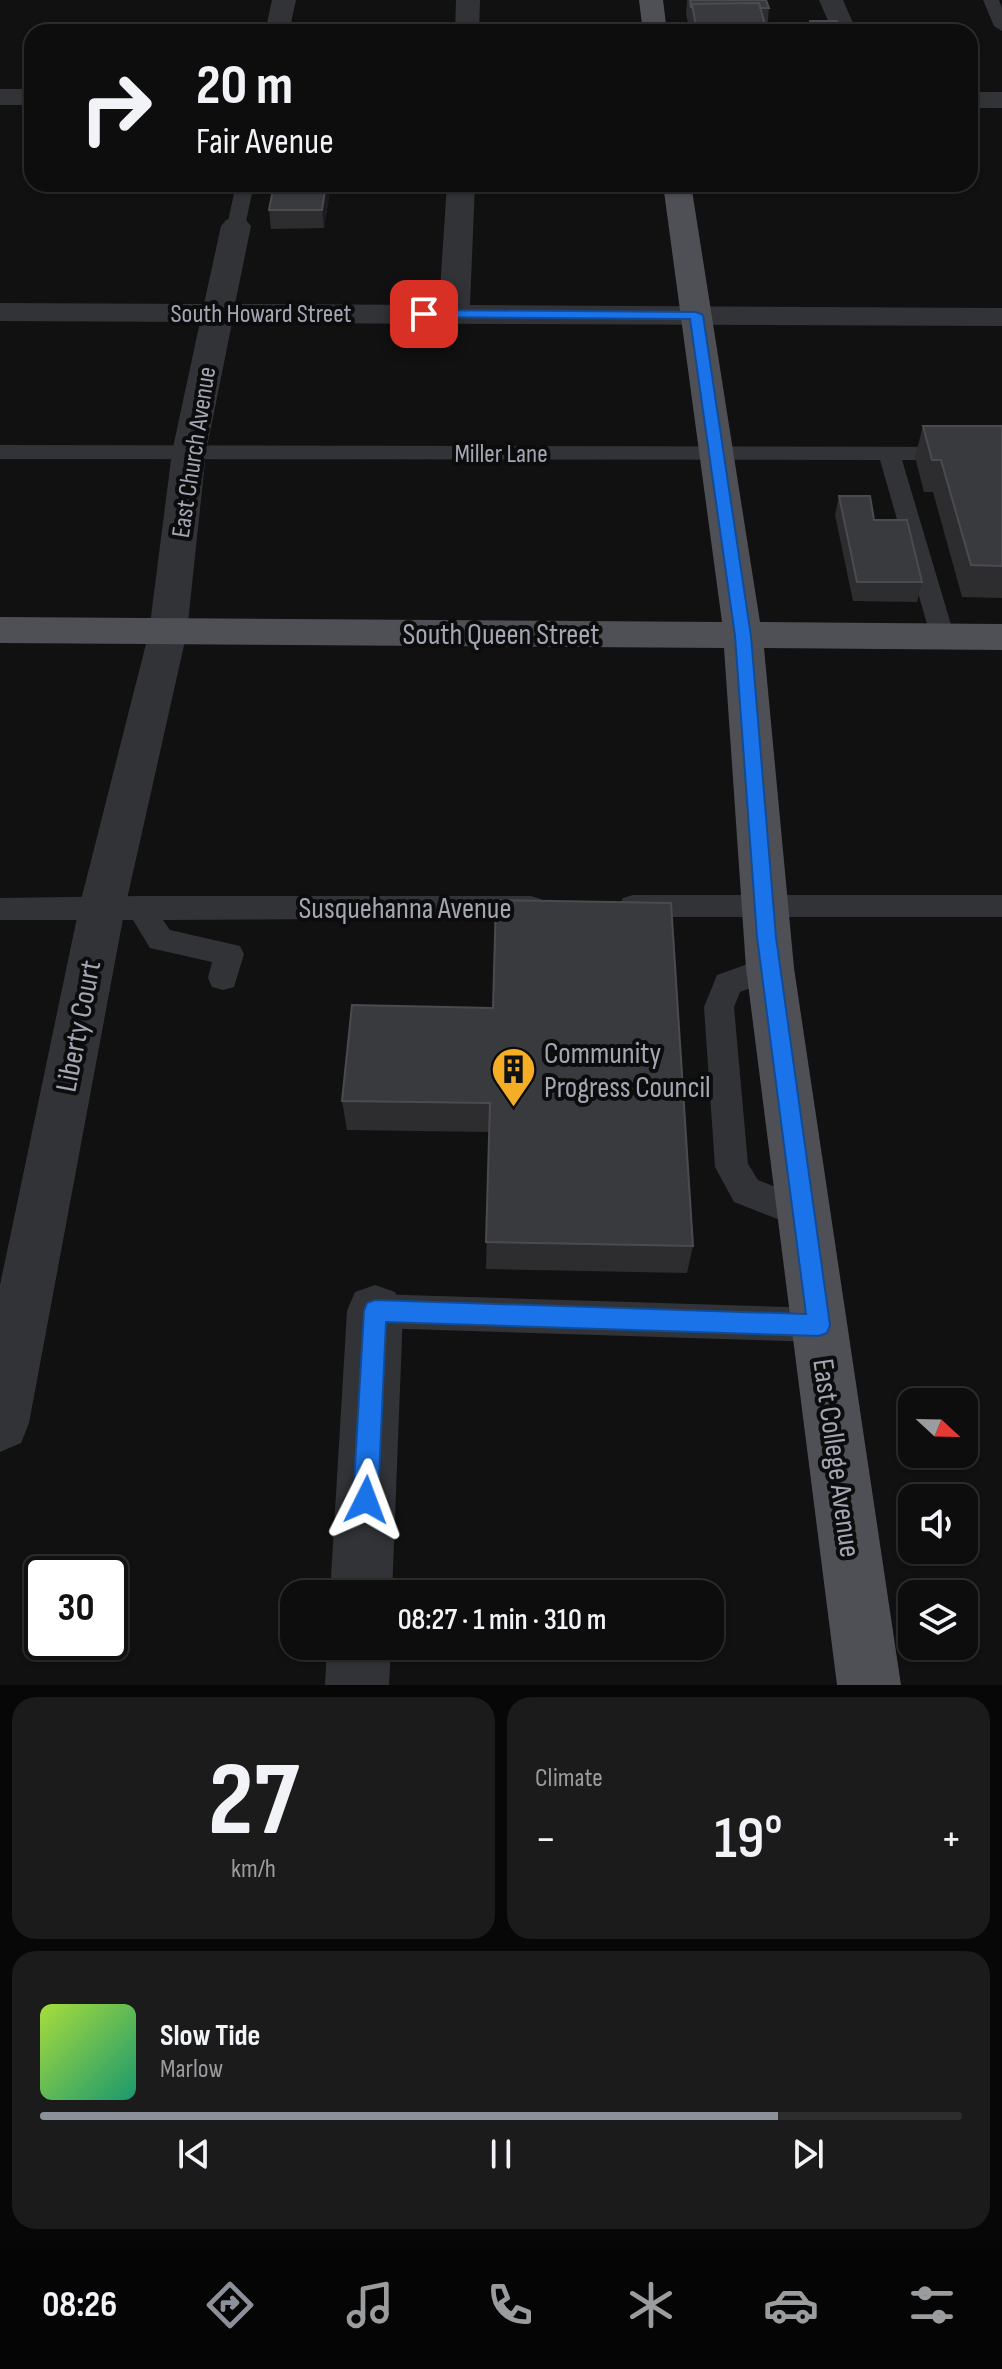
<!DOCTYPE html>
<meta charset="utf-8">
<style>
:root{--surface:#0d0d0e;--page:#1b1b1c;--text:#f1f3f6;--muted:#9a9c9e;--line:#2d2d2e;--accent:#8c9099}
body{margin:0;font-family:"Sofia Sans Condensed",sans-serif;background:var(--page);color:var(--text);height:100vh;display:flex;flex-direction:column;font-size:30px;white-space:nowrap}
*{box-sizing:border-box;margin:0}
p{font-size:26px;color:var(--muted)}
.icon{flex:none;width:44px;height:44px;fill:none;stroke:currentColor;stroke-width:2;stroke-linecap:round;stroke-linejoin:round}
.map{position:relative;height:1685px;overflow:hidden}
.drawer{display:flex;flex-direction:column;gap:12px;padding:12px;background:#070708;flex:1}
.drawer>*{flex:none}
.top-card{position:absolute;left:24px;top:24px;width:954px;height:168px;border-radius:24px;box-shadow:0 2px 6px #0004,0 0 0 2px var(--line);background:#0d0d0e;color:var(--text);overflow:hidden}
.needle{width:52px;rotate:112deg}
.tools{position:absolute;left:898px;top:1388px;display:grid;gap:16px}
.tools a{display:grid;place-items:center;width:80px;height:80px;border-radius:16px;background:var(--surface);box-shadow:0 2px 6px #0004,0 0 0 2px var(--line);font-size:40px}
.speed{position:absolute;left:24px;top:1556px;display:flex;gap:16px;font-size:40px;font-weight:700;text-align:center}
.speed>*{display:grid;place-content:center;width:104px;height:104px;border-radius:50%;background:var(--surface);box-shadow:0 2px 6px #0004,0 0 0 2px var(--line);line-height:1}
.speed .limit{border:4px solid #111;border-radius:12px;background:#fff;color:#111}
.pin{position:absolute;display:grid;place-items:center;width:68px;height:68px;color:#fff;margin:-34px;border-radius:16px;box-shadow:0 4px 12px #0006}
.me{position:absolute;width:88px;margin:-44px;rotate:3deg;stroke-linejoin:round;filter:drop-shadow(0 0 6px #0008)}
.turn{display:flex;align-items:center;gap:28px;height:168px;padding:0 40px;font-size:36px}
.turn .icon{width:104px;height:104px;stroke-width:2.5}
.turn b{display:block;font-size:56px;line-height:68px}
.big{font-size:60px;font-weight:600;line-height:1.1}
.drawer .card{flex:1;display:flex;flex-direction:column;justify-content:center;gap:12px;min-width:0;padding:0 28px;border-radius:24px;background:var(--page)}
.drawer .dial{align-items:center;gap:0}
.dial b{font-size:104px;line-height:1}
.song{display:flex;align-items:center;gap:24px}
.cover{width:96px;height:96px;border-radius:12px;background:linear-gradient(135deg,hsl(80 70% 55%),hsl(160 70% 35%))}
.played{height:8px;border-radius:4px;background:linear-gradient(90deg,var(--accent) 80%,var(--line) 80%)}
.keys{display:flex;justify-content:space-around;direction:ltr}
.heat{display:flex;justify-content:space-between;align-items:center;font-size:44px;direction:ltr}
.drawer .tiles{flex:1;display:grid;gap:12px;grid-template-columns:1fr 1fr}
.card:last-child{grid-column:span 2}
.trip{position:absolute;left:280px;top:1580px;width:444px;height:80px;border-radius:24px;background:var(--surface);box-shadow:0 2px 6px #0004,0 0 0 2px var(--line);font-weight:600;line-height:80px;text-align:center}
.menu{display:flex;height:128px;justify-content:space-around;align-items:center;background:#050506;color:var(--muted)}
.menu .icon{width:56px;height:56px}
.menu .selected{color:var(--accent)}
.menu b{font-size:36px;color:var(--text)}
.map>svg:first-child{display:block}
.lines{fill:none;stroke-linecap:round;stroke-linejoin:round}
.service{fill:#323337;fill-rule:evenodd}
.minor{fill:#323337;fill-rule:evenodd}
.tertiary{fill:#323337;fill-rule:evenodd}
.primary{fill:#4e5056;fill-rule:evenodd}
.wall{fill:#2d2d30}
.shaded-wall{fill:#1c1c1e}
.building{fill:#393a3e;stroke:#4a4b50;stroke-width:2}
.route{fill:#1a73e8;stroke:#114b97;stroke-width:2}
.labels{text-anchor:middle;stroke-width:8;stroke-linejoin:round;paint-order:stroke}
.far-street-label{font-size:26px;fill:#a2a7b3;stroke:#0c0c0d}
.street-label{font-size:30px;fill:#a2a7b3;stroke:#0c0c0d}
.poi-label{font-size:30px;fill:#a2a7b3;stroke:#0c0c0d;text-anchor:start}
</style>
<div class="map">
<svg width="1002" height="1685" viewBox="0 0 1002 1685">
<rect width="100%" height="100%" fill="#111112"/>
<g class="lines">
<!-- service -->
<path class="service" d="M 983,0 L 999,0 L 1002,8 L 1002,31 L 994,26 Z
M 236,184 L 254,184 L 245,226 L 236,232 L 227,226 Z
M 0,445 L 1002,447 L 1002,461 L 902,460 L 955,638 L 952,644 L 943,646 L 934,644 L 931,638 L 880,460 L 0,459 Z
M 633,895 L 1002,895 L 1002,917 L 633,917 L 623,914 L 619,906 L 623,898 Z
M 141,896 L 531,896 L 541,899 L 545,907 L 541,915 L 531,918 L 163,920 L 170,930 L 240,946 L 244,954 L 234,987 L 223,990 L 212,987 L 208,978 L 212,962 L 150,948 L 133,920 L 0,920 L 0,898 Z
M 770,956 L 781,959 L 785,968 L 781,977 L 740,992 L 734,1007 L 748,1164 L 758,1180 L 815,1203 L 820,1214 L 815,1225 L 803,1229 L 734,1202 L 715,1167 L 704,1007 L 717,975 Z
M 375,1294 L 819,1308 L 832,1313 L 837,1325 L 832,1337 L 819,1342 L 375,1328 L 363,1323 L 357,1311 L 363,1299 Z"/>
<!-- minor -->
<path class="minor" d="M 272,0 L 296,0 L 289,32 L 265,32 Z
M 456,0 L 480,0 L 479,32 L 455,32 Z
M 819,0 L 843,0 L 857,32 L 833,32 Z
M 447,184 L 475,184 L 470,305 L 1002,308 L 1002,326 L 232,323 L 206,452 L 187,632 L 125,908 L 29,1423 L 21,1443 L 0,1452 L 0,1285 L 79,908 L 149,632 L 172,452 L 200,322 L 0,321 L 0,303 L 204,304 L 221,226 L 226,220 L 236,217 L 246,220 L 251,226 L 235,304 L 439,305 Z
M 375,1285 L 395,1292 L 403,1311 L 392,1594 L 330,1594 L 347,1311 L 355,1292 Z
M 327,1646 L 391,1646 L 389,1685 L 325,1685 Z"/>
<!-- tertiary -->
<path class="tertiary" d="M 0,89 L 32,89 L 32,105 L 0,105 Z
M 970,92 L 1002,92 L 1002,108 L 970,108 Z"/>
<!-- primary -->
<path class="primary" d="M 639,0 L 663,0 L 667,32 L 643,32 Z
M 663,184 L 691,184 L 760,622 L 1002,624 L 1002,650 L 764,648 L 794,968 L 901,1685 L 837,1685 L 746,968 L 724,648 L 0,643 L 0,617 L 722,622 Z"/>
</g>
<!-- wall -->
<path class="wall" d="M 687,0 L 766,0 L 769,8 L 767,32 L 690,32 L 686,14 Z
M 810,21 L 841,32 L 808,32 Z
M 331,184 L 324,228 L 271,229 L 269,210 Z
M 923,426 L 1002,426 L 1002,598 L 962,597 L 933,492 L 924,492 L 915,457 Z
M 839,496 L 874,520 L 922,582 L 917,602 L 853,601 L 835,515 Z
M 352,1005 L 693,1246 L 687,1273 L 486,1269 L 489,1132 L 347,1130 L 342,1101 Z"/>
<!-- shaded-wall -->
<path class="shaded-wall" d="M 326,184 L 331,184 L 324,228 L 322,210 Z"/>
<!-- building -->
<path class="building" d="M 690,0 L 766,0 L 769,8 L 760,8 L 759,3 L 692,4 L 691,8 Z
M 759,3 L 767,32 L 697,32 L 692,4 Z
M 810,21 L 837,21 L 841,32 L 813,32 Z
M 274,184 L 326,184 L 322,210 L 269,210 Z
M 923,426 L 1002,426 L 1002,566 L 971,565 L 941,460 L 932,460 Z
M 839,496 L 870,496 L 874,520 L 907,520 L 922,582 L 857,582 Z
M 496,900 L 671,903 L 693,1246 L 486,1242 L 490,1103 L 342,1101 L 352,1005 L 493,1008 Z"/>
<!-- route -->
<path class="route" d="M 424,310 L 696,312 L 703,315 L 751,636 L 776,937 L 830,1325 L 827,1333 L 819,1336 L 386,1322 L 378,1500 L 375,1508 L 366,1512 L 357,1508 L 353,1500 L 364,1311 L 367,1303 L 375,1300 L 806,1314 L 757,937 L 735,636 L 690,319 L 420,317 L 420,311 Z"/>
<!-- icons -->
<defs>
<symbol id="building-pin" viewBox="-11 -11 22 30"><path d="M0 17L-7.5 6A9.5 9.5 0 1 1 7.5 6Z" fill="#f5ad26" stroke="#0c0c0d"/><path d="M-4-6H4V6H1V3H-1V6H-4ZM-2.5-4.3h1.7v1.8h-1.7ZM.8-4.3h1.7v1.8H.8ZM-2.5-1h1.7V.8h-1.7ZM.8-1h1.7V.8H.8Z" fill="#111"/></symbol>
</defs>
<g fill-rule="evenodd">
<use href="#building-pin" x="488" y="1044" width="51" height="69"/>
</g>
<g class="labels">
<!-- far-street labels -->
<g class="far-street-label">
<text x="261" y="322">South Howard Street</text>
<text transform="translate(193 452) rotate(-81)" y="9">East Church Avenue</text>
<text x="501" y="462">Miller Lane</text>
</g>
<!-- street labels -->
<g class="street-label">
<text x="501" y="644">South Queen Street</text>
<text x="405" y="918">Susquehanna Avenue</text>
<text transform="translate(78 1026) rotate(-79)" y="10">Liberty Court</text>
<text transform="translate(837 1458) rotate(82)" y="10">East College Avenue</text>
</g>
<!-- poi labels -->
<g class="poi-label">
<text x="544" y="1063">Community<tspan x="544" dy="34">Progress Council</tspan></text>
</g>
</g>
</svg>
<div class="tools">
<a><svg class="needle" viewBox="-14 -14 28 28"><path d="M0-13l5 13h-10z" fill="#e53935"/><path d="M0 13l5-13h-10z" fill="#9a9c9e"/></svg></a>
<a><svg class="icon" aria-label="sound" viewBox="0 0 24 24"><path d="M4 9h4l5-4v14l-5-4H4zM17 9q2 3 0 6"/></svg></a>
<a><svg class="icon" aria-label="layers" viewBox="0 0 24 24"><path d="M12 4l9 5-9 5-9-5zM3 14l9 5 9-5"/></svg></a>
</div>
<div class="speed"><div class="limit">30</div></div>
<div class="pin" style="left:424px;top:314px;background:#d93025"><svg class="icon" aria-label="arrive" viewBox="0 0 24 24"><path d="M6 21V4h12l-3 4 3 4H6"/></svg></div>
<svg class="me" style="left:366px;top:1500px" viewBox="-20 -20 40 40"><path d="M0-17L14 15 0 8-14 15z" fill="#1a73e8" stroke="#fff" stroke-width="4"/></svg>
<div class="trip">08:27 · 1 min · 310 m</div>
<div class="top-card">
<div class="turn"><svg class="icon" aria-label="right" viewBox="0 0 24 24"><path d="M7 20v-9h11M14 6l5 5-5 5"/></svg><div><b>20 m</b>Fair Avenue</div></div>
</div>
</div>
<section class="drawer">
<div class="tiles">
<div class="card dial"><b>27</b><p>km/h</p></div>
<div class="card"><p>Climate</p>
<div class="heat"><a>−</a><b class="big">19°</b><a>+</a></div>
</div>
<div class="card">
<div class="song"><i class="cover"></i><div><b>Slow Tide</b><p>Marlow</p></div></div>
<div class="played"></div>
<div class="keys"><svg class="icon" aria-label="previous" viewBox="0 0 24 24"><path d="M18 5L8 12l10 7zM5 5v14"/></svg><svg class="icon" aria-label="pause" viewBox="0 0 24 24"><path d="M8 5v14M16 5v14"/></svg><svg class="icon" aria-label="next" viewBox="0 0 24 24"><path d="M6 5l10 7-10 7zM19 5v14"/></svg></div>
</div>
</div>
</section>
<nav class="menu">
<b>08:26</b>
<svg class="icon selected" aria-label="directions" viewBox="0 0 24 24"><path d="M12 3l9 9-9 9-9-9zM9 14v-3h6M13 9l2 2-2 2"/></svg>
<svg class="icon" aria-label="music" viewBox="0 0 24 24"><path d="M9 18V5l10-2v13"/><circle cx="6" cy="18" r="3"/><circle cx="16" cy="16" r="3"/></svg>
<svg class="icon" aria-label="phone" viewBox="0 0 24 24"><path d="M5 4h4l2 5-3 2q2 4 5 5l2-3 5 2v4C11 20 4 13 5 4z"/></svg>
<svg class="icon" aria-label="climate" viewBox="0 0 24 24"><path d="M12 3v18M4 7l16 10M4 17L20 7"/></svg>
<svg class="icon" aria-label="car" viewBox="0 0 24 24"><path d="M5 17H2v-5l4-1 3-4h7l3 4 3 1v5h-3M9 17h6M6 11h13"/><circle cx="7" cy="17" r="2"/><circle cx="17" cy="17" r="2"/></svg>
<svg class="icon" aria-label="filters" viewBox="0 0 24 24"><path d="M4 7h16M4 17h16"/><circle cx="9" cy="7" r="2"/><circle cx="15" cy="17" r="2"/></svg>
</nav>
